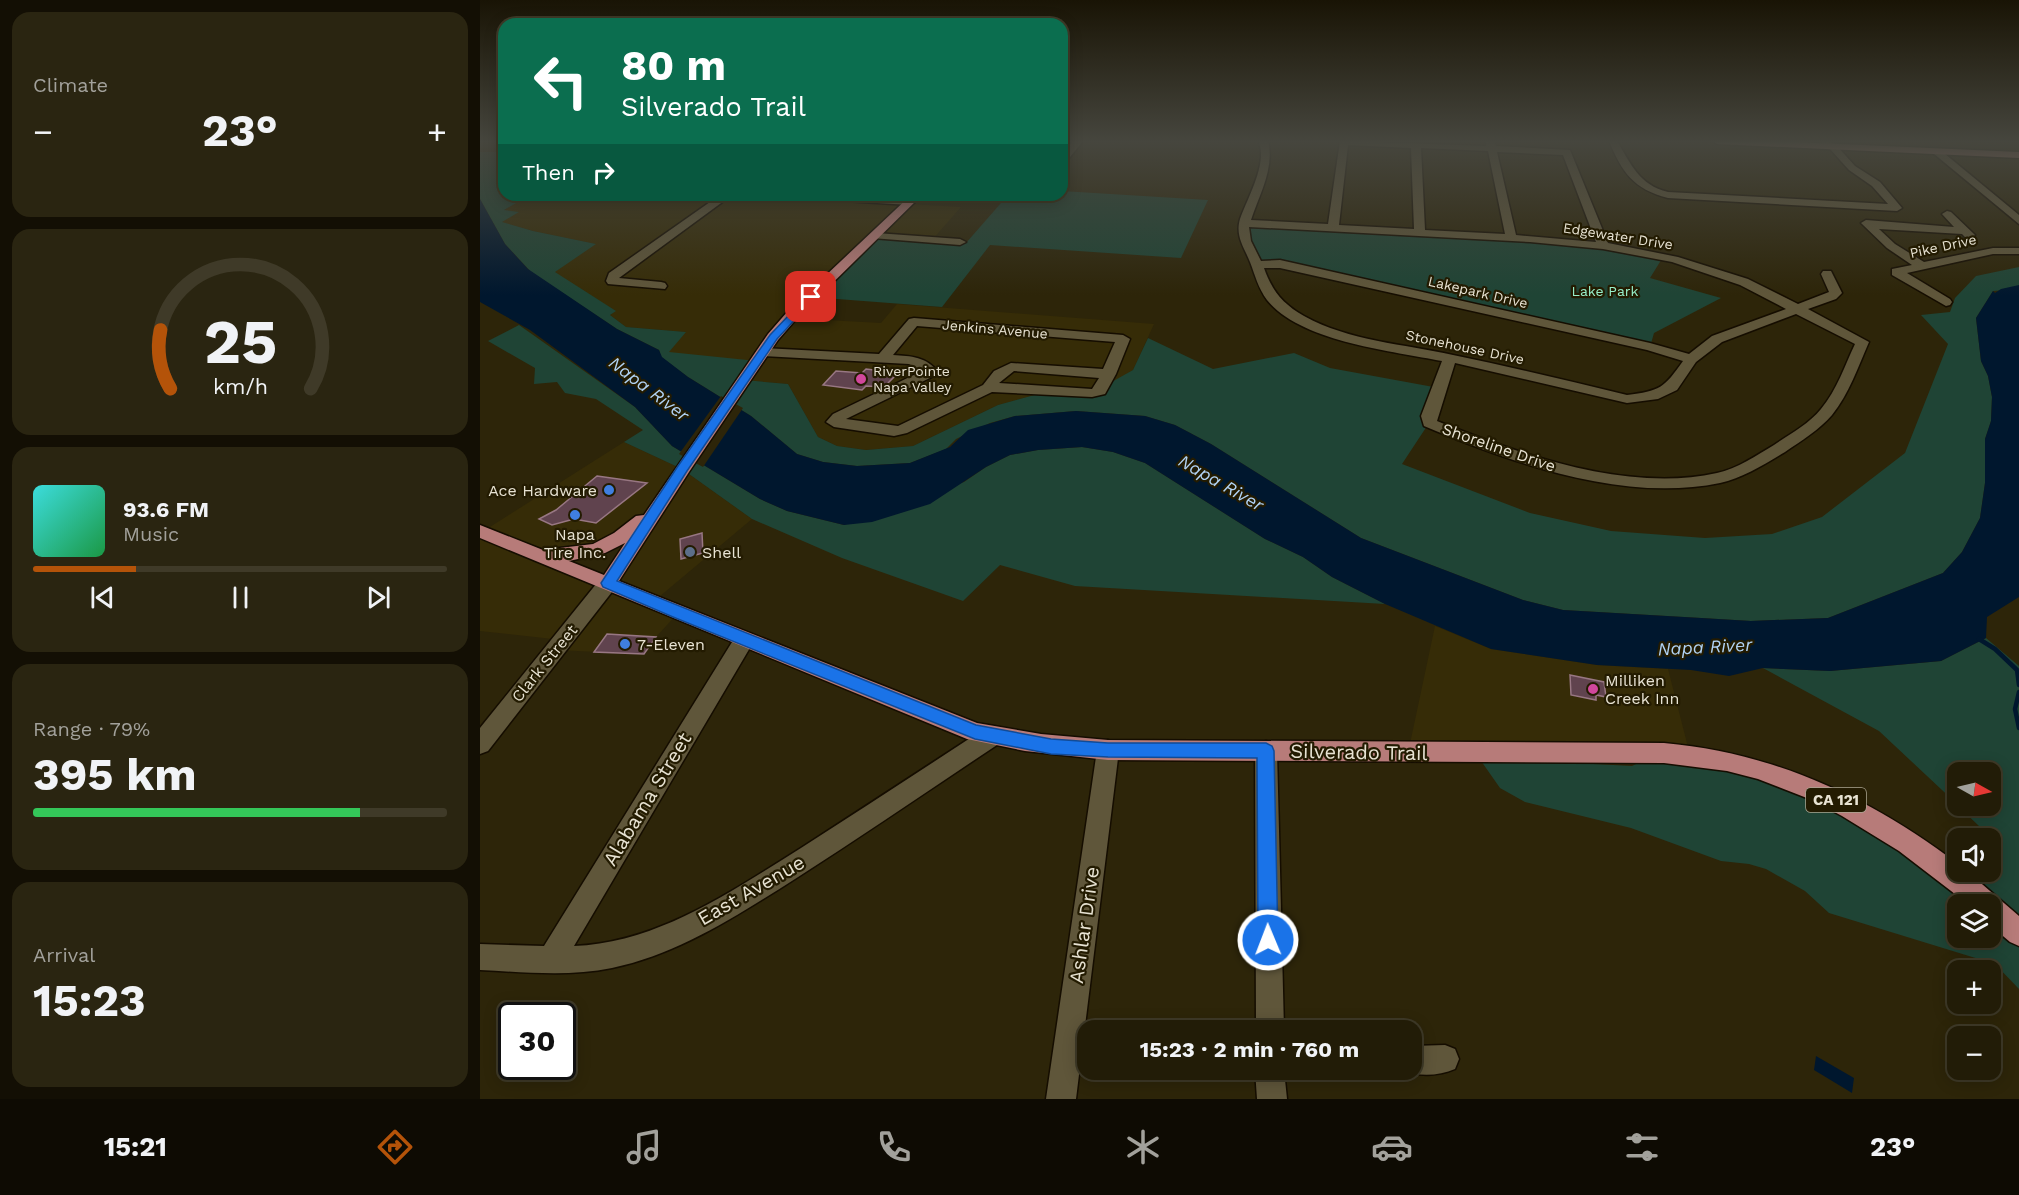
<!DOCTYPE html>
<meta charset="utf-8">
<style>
:root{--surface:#221c07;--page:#2a2511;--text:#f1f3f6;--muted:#a2a19b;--line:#3f3a28;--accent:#b45309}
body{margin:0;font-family:"Work Sans",sans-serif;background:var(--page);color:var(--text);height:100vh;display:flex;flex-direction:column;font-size:22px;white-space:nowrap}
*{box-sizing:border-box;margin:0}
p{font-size:20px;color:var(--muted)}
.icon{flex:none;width:33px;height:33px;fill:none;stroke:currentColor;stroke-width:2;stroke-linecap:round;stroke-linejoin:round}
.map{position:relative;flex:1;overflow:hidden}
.details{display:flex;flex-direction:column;gap:12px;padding:12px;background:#130f04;width:480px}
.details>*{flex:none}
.banner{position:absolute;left:18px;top:18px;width:570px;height:183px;border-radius:18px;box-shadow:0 3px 15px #0003,0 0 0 2px var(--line);background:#0b6e4f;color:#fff;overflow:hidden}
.needle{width:39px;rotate:98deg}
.buttons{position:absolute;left:1467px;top:762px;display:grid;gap:12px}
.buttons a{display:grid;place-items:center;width:54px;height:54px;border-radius:12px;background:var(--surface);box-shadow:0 3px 15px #0003,0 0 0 2px var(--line);font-size:30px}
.speed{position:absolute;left:18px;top:1002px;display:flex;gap:12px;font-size:30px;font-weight:700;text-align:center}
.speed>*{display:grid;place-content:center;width:78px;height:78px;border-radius:50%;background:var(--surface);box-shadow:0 3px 15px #0003,0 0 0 2px var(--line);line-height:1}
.speed .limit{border:3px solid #111;border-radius:9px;background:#fff;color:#111}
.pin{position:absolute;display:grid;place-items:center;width:51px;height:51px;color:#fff;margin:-26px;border-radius:12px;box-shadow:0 3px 9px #0006}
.me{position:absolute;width:66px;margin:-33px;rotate:359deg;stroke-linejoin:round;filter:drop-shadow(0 0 4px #0008)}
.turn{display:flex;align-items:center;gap:21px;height:126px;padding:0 24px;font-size:27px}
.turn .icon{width:78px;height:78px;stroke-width:2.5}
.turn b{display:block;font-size:42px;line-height:51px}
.then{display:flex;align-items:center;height:57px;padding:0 24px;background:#0003;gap:12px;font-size:22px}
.big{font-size:45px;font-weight:700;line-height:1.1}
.details .card{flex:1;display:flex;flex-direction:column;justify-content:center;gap:9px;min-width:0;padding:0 21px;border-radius:18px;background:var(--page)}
.details .dial{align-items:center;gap:0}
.dial svg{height:156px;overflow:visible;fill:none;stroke:var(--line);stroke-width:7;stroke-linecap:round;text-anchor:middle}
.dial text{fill:var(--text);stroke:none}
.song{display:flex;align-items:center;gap:18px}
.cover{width:72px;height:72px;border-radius:9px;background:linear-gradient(135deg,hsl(180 70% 55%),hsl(140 70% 35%))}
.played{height:6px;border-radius:3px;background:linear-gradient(90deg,var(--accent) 25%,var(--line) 25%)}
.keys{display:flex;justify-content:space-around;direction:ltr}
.heat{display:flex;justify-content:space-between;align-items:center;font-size:33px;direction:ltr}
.charge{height:9px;border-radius:4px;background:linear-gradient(90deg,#34c759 79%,var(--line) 0)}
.trip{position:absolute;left:597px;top:1020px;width:345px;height:60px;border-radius:18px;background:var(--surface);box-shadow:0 3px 15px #0003,0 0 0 2px var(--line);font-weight:700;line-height:60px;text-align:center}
.tabs{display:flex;height:96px;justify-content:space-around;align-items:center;background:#0e0b03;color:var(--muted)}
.tabs .icon{width:42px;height:42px}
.tabs .current{color:var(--accent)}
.tabs b{font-size:27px;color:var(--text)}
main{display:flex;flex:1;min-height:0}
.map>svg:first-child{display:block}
.built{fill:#362c07;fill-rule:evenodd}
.green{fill:#1f4435;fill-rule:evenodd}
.water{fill:#00172e}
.pier{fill:#2d2509}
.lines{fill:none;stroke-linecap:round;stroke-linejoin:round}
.stream{stroke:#00172e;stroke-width:4.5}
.building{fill:#60434e;stroke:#987783;stroke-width:1.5}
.minor-casing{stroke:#150d00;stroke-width:3}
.major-casing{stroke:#150d00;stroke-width:3}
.minor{fill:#5f563a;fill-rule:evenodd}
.major{fill:#b77b79;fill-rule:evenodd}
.route{fill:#1a73e8;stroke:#114b97;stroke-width:1.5}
.hotel-dot{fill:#d1479c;stroke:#231b01;stroke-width:2}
.shop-dot{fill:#3f7fe0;stroke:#231b01;stroke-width:2}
.service-dot{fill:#5c6f8a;stroke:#231b01;stroke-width:2}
.labels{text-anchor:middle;stroke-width:4.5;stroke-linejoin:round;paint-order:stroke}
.far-street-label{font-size:14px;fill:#e7e2d2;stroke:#231b01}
.far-park-label{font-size:14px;fill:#97efc9;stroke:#231b01}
.far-poi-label{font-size:14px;fill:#e7e2d2;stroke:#231b01;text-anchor:start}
.shield{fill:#231b01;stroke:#aca693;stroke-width:1.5}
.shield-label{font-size:15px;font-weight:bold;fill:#e7e2d2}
.street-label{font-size:16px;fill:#e7e2d2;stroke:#231b01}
.poi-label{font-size:16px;fill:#e7e2d2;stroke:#231b01;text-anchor:start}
.water-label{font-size:18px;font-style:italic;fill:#b1d3f5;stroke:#231b01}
.near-street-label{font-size:20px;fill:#e7e2d2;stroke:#231b01}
</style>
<main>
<section class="details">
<div class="card"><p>Climate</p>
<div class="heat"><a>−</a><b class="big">23°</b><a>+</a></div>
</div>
<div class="card dial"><svg viewBox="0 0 100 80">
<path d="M14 69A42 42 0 1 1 86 69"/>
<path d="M14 69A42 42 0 0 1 9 39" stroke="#b45309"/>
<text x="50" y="56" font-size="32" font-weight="700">25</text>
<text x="50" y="72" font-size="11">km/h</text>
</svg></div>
<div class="card">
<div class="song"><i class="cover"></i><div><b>93.6 FM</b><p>Music</p></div></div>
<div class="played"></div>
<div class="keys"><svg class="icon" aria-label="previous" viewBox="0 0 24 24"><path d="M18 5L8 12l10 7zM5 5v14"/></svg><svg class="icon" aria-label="pause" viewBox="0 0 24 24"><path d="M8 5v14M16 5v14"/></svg><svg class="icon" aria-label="next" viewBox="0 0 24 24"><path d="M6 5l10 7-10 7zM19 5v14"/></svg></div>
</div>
<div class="card"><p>Range · 79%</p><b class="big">395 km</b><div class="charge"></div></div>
<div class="card"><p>Arrival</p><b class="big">15:23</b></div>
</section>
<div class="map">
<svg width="1539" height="1099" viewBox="0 0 1539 1099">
<rect width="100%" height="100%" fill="#2d2509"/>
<!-- built -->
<path class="built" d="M 37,195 L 437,195 L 429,204 L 481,207 L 452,240 L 396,236 L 310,318 L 401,323 L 417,304 L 674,324 L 653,370 L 620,391 L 573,390 L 518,405 L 433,446 L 386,450 L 357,446 L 338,437 L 308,384 L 263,380 L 188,352 L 205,332 L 146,327 L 130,315 L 135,311 L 74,272 L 115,244 L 53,231 L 21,222 L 38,212 L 23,211 L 43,198 L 32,198 Z
M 144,442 L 202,469 L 272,519 L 173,602 L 198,613 L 176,637 L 164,654 L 75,650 L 82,640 L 0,631 L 0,531 L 2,532 ZM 179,503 L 128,583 L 59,555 L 133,543 Z
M 955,626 L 1011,649 L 1117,665 L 1188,669 L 1210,755 L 928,753 Z"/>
<!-- green -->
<path class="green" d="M 0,152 L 24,152 L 22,178 L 24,179 L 24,195 L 37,195 L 34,198 L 45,198 L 24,210 L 39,212 L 22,222 L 53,231 L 116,244 L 75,272 L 136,311 L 130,315 L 146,327 L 206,332 L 189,352 L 277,361 L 264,380 L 308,384 L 338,437 L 357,446 L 386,450 L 433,446 L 518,405 L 573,390 L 612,393 L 653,370 L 668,338 L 733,369 L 814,353 L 850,368 L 959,388 L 949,423 L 922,464 L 1050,513 L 1131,531 L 1225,538 L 1292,534 L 1342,517 L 1425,453 L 1468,344 L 1441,315 L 1470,312 L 1475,298 L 1496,276 L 1539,267 L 1539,289 L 1513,291 L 1496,318 L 1501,361 L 1508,376 L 1512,397 L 1511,421 L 1505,439 L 1505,483 L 1500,518 L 1482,552 L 1463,573 L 1348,618 L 1271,621 L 1221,618 L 1083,610 L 1043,600 L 881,538 L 731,444 L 695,425 L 665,416 L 596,411 L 535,416 L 510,423 L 476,439 L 466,449 L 430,463 L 377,466 L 343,462 L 317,454 L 271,416 L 208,377 L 181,357 L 179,350 L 137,329 L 51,272 L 25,244 L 0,199 Z
M 582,191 L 728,200 L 701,258 L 510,245 L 462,307 L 331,297 L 396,236 L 486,243 L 528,195 L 582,195 Z
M 765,223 L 1123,246 L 1183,257 L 1170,278 L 1241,298 L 1174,333 L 1170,347 L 800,264 L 777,265 Z
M 39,325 L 155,407 L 192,446 L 280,499 L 307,511 L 364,525 L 484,482 L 506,467 L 530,455 L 558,450 L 602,447 L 633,452 L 665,463 L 785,539 L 823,557 L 852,577 L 905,604 L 595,586 L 520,565 L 483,601 L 362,558 L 272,519 L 202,469 L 144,442 L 163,430 L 116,399 L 85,393 L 77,382 L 54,384 L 55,368 L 8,341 Z
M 1506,638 L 1539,666 L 1539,989 L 1515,964 L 1349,913 L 1325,891 L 1286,869 L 1269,864 L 1241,861 L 1151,828 L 1045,802 L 1020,788 L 999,758 L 1152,766 L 1181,752 L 1320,783 L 1491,891 L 1504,872 L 1510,872 L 1511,861 L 1520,846 L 1478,806 L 1510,806 L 1510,772 L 1478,772 L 1478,805 L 1399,731 L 1283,668 L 1350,671 L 1461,661 ZM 1478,904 L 1510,904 L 1510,938 L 1478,938 Z"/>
<!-- water -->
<path class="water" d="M 0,199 L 25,244 L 48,269 L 137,329 L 179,350 L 182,357 L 208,377 L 271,416 L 317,454 L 343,462 L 377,466 L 430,463 L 470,447 L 488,430 L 535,416 L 596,411 L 665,416 L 695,425 L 731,444 L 881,538 L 1043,600 L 1083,610 L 1221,618 L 1271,621 L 1348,618 L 1463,573 L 1482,552 L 1500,518 L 1505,483 L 1505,439 L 1511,421 L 1512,397 L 1508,376 L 1501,361 L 1496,318 L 1513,291 L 1515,293 L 1521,289 L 1539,285 L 1539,597 L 1507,617 L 1506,638 L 1461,661 L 1350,671 L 1283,668 L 1249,676 L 1211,670 L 1117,665 L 1011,649 L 905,604 L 852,577 L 823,557 L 785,539 L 665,463 L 633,452 L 602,447 L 558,450 L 530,455 L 506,467 L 450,504 L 392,522 L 364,525 L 307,511 L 280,499 L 192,446 L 155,407 L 50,330 L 0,302 Z
M 1336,1056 L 1374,1078 L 1372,1093 L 1334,1070 Z"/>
<!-- pier -->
<path class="pier" d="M 241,396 L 263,408 L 223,467 L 199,454 Z"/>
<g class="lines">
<!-- stream -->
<path class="stream" d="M 1499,639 L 1515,649 L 1537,670 L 1539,685
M 1539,692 L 1535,709 L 1539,728"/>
</g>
<!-- building -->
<path class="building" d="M 386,369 L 418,373 L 404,387 L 386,386 L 382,390 L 343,385 L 356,371 L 382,373 Z
M 117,476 L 167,483 L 116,523 L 94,519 L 72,525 L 59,519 L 76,510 Z
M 222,533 L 223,553 L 201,559 L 200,539 Z
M 127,634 L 176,637 L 164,654 L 114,652 Z
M 1090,675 L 1124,682 L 1126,697 L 1116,695 L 1116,700 L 1091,695 Z"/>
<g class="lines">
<defs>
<path id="minor" d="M 593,141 L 603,141 L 586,162 L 582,163 L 582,155 Z
M 778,141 L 788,141 C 795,168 779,195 771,220 L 848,224 L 860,141 L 1006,146 L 1006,141 L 1014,141 L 1016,146 L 1090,150 L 1128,243 L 1198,257 L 1268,279 L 1318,304 L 1349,292 L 1341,274 L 1343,271 L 1351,271 L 1362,293 L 1356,299 L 1328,309 L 1389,342 C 1378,367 1369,394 1352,415 C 1339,430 1321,441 1305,452 C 1285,464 1263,478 1240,483 C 1143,503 1032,463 944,426 L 941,416 L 962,361 C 912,351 821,342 787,300 C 778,288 775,275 770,262 C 764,247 755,236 760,219 C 767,199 789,161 778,141 ZM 868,145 L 931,148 L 934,229 L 859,225 ZM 941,148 L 1008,151 L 1025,234 L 945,230 ZM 1017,152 L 1083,155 L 1116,242 L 1036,235 ZM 769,227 L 1050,242 L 1123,249 L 1192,262 L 1260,285 L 1306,309 L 1232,336 L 1209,354 L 1170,343 L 800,260 L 781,261 L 771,241 ZM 784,268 L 800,268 L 1167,350 L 1203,361 C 1184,388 1180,391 1147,395 C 1089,381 1032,367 973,355 C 924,344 869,341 824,316 C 803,304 792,291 784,268 ZM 1316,314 L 1375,344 C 1365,365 1357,390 1341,409 C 1329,424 1310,434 1294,445 C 1277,455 1257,469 1237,473 C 1147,493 1039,454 957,421 L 975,363 L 1147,403 L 1178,399 L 1197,390 L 1216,362 L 1242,342 Z
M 1129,141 L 1137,141 C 1151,164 1159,185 1188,192 L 1408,204 L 1392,186 L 1369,170 L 1351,150 L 1338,141 L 1349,141 L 1357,146 L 1375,166 L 1400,182 L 1422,208 L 1417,211 L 1188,198 C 1153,189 1142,172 1129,141 Z
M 1453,149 L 1459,149 L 1539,215 L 1539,224 L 1453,153 Z
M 240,195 L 252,195 L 139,278 L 181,282 L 185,283 L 187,286 L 185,289 L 128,284 L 126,281 L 129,273 Z
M 310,195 L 366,195 L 430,199 L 435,202 L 430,205 L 315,198 Z
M 1467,211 L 1471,212 L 1495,235 L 1493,237 L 1485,237 L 1482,234 L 1399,229 L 1415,244 L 1444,262 L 1513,248 L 1539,248 L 1539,254 L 1513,254 L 1427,273 L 1470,299 L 1472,302 L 1470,305 L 1466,306 L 1412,275 L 1412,269 L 1432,265 L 1407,248 L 1381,223 L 1386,220 L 1474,227 L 1462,214 Z
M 396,233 L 480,239 L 486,242 L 480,245 L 392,238 L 390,236 Z
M 434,318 L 643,335 L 650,339 L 636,374 L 625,394 L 612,397 L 512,392 L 427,433 L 414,436 L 354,427 L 346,422 L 353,414 L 442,371 L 429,364 L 283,356 L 276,352 L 283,348 L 399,354 L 429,319 ZM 437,326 L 635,342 L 623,369 L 531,363 L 514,371 L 503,385 L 418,426 L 366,419 L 456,375 L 458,372 C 447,357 431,356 413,355 ZM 534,371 L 619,378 L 612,389 L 519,383 Z
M 128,576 L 135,578 L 137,583 L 135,588 L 8,751 L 0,754 L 0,728 L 121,578 Z
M 264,632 L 271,634 L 274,640 L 271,646 L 94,946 C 178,943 252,891 321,848 C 382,809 443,769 504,729 L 512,726 L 520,729 L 523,736 L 520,743 C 452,788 384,835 315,879 C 258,915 199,954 132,968 C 89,977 43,972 0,970 L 0,944 L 64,946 L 257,634 Z
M 628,740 L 636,743 L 639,750 L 596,1099 L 566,1099 L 617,750 L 620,743 Z
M 786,741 L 794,744 L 797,751 L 804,1030 L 776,1030 L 775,751 L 778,744 Z
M 965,1045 L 975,1049 L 979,1059 L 975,1069 C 959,1076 938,1077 922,1070 L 932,1070 L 932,1046 Z
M 775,1070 L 804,1070 L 807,1099 L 777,1099 Z"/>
<path id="major" d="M 1233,141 L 1290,141 L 1539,152 L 1539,158 L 1237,144 Z
M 431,195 L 442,195 L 318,317 L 298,340 L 209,472 L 139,581 L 497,723 L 561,734 L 628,740 L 1184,743 C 1295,753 1389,797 1478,864 L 1478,872 L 1488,872 L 1539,916 L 1539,946 L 1530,942 L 1510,925 L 1510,904 L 1488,904 L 1419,851 L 1362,816 L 1332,800 L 1278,779 L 1247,771 L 1184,763 L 628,760 L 545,751 L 487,739 L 0,538 L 0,525 L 63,550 L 113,544 L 134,533 L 156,516 L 164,515 L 288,334 L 308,311 ZM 145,543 L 124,575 L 89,561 L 125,553 Z"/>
</defs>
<!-- minor casing -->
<use href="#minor" class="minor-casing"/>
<!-- major casing -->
<use href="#major" class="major-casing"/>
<!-- minor -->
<use href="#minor" class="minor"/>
<!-- major -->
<use href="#major" class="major"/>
</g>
<!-- sky -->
<linearGradient id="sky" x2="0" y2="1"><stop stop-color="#191405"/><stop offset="0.48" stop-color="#46463e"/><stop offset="1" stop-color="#46463e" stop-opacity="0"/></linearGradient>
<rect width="1539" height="295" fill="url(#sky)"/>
<!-- route -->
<path class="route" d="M 328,295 L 336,297 L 297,339 L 207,471 L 137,581 L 496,725 L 571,739 L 628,743 L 786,743 L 792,746 L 794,751 L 798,940 L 795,947 L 788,950 L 781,947 L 778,940 L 777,758 L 628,757 L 571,754 L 495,739 L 193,617 L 123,587 L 121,583 L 123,580 L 198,466 L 290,335 Z"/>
<!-- markers -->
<g class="hotel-dot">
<circle cx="381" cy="379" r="6"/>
<circle cx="1113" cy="689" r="6"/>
</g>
<g class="shop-dot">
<circle cx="129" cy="490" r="6"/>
<circle cx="95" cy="515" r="6"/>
<circle cx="145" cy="644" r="6"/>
</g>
<circle class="service-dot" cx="210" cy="552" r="6"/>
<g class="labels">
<!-- far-street labels -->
<g class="far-street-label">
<text transform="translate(1138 236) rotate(9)" y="5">Edgewater Drive</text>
<text transform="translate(1463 246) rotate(-12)" y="5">Pike Drive</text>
<text transform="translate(998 292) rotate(13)" y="5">Lakepark Drive</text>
<text transform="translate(515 329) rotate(5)" y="5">Jenkins Avenue</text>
<text transform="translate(985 347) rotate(12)" y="5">Stonehouse Drive</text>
</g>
<!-- far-park labels -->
<g class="far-park-label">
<text x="1125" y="296">Lake Park</text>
</g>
<!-- far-poi labels -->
<g class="far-poi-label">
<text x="393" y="376">RiverPointe<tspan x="393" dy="16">Napa Valley</tspan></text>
</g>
<!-- shield labels -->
<rect class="shield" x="1326" y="788" width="60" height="24" rx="4.5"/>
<g class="shield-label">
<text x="1356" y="805">CA 121</text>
</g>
<!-- street labels -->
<g class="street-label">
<text transform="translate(1019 447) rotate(19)" y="6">Shoreline Drive</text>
<text transform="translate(64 663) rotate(-51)" y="6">Clark Street</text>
</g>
<!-- poi labels -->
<g class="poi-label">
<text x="117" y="496" text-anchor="end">Ace Hardware</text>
<text x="95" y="540" text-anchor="middle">Napa<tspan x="95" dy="18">Tire Inc.</tspan></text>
<text x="222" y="558">Shell</text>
<text x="157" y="650">7-Eleven</text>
<text x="1125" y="686">Milliken<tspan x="1125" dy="18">Creek Inn</tspan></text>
</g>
<!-- water labels -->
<g class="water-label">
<text transform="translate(169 389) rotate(37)" y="6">Napa River</text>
<text transform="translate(741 483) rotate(30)" y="6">Napa River</text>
<text transform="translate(1225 647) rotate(-3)" y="6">Napa River</text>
</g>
<!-- near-street labels -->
<g class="near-street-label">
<text transform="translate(879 752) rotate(1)" y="7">Silverado Trail</text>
<text transform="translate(167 799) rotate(-59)" y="7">Alabama Street</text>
<text transform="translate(271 890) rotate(-30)" y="7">East Avenue</text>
<text transform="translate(604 925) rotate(-82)" y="7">Ashlar Drive</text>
</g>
</g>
</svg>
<div class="buttons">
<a><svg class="needle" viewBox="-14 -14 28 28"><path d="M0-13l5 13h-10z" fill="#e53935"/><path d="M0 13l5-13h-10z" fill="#a2a19b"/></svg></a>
<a><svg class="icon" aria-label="sound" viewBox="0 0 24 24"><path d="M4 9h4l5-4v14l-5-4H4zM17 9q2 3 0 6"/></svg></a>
<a><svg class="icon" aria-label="layers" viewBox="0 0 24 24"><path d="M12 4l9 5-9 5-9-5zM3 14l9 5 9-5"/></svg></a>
<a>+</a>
<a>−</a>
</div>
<div class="speed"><div class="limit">30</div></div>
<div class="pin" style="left:331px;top:297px;background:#d93025"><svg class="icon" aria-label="arrive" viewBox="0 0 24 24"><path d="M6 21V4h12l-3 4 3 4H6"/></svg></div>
<svg class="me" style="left:788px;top:940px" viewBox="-20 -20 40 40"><circle r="17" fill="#1a73e8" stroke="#fff" stroke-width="3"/><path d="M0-11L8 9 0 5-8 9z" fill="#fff"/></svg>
<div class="trip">15:23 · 2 min · 760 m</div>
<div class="banner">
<div class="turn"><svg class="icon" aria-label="left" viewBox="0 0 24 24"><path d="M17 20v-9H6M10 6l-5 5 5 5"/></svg><div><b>80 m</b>Silverado Trail</div></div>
<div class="then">Then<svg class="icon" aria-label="right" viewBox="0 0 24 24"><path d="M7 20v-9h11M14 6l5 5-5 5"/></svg></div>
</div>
</div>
</main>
<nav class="tabs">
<b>15:21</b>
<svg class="icon current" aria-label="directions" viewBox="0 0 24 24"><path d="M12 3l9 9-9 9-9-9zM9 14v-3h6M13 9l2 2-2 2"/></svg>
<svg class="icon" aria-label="music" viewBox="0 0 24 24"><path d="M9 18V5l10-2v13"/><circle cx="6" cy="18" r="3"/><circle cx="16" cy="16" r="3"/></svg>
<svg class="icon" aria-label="phone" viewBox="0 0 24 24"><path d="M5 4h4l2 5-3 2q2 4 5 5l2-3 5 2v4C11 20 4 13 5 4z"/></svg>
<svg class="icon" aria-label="climate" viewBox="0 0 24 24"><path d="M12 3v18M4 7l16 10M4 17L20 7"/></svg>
<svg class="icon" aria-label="car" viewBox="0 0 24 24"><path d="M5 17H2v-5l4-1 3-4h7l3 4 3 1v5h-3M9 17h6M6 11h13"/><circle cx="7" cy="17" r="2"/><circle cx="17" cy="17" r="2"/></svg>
<svg class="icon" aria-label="filters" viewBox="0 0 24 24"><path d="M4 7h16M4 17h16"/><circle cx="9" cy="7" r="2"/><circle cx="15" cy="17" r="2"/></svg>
<b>23°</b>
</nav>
